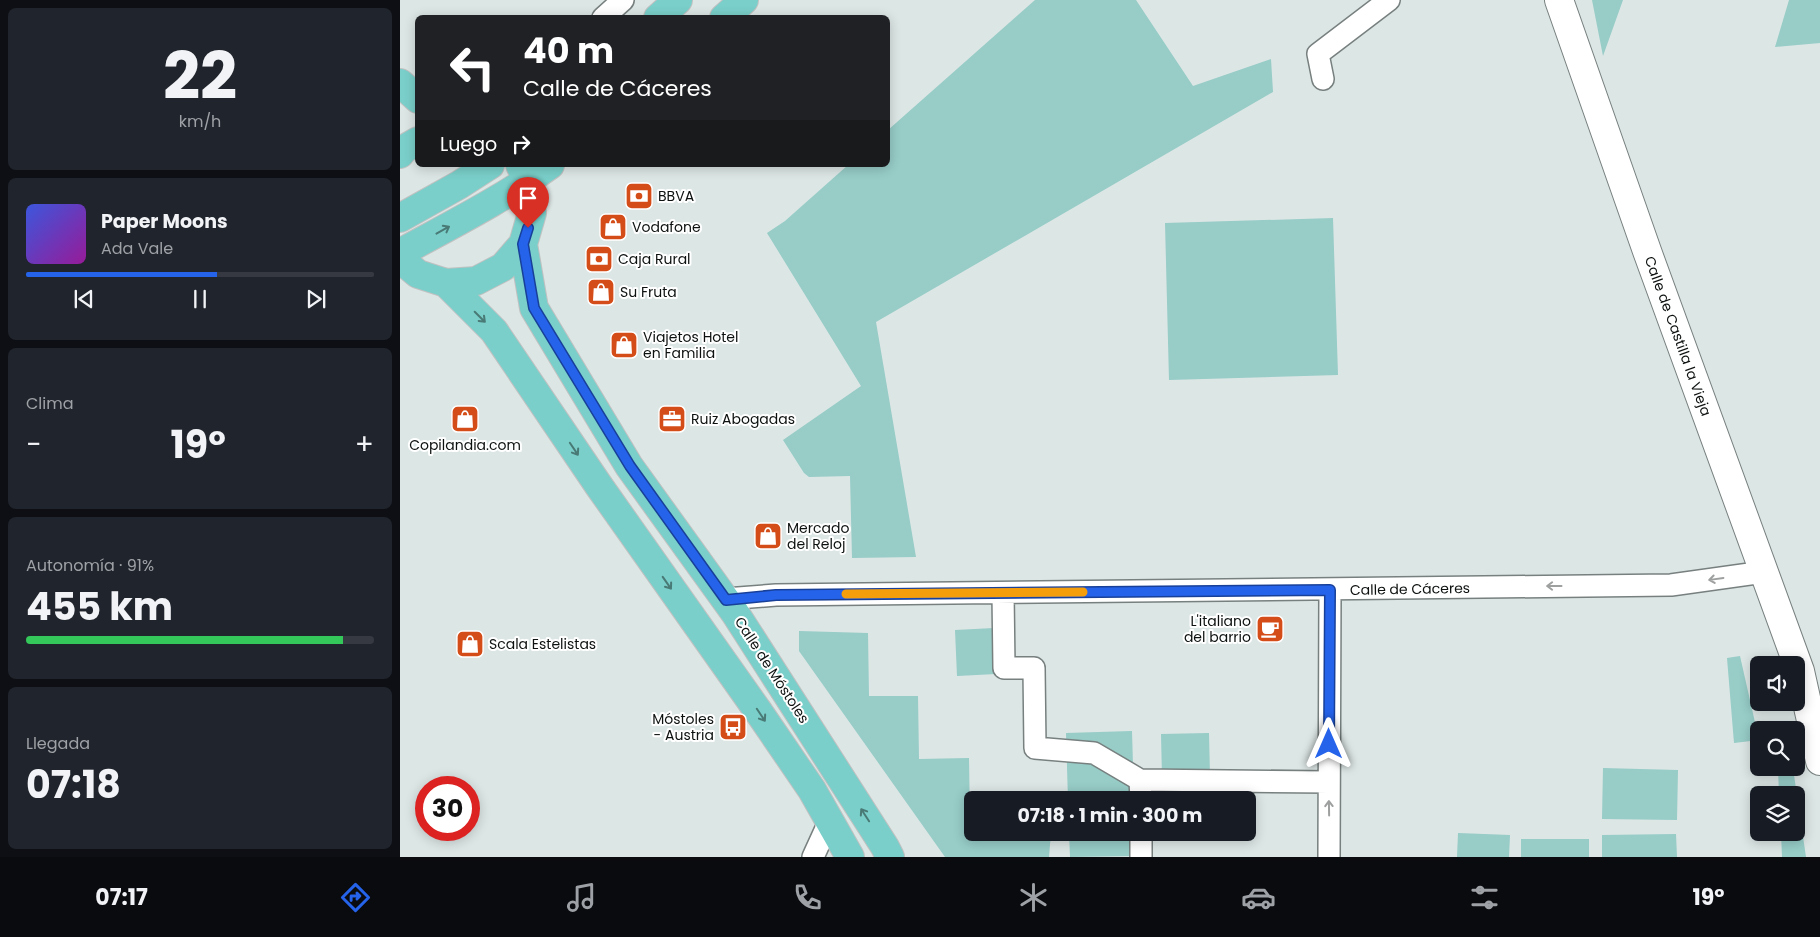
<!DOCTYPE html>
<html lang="es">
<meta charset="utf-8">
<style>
:root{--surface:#171b24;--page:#20242c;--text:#f1f3f6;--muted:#9ea1a6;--line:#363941;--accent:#2563eb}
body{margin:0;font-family:Poppins,sans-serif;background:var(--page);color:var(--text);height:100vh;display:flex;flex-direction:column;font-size:19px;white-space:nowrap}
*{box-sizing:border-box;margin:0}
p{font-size:16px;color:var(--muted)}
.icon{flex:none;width:28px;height:28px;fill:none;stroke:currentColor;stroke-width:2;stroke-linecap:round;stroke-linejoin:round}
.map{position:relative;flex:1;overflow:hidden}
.details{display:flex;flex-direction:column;gap:8px;padding:8px;background:#0d0f14;width:400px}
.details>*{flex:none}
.guide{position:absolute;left:15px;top:15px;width:475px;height:152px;border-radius:8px;box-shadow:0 2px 12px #0003;background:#202124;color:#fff;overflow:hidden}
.fabs{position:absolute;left:1350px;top:656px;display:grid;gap:10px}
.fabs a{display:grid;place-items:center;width:55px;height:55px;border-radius:8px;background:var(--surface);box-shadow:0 2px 12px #0003;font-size:25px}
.speed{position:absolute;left:15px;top:776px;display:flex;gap:10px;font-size:25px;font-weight:700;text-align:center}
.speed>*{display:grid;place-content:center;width:65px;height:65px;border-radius:50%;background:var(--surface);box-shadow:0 2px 12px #0003;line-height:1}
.speed .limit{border:8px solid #d22;background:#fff;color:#111}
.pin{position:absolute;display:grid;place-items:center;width:42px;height:42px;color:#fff;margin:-51px -21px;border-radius:50% 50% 50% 0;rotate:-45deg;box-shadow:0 0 5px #0007}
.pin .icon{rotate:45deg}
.me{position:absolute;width:55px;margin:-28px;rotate:0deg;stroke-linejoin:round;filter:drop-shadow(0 0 4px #0008)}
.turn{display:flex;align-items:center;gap:18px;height:105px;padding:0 25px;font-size:22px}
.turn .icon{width:65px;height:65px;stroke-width:2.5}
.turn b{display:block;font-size:35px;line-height:42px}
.then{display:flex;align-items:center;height:48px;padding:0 25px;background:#0003;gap:10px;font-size:19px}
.big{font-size:38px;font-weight:700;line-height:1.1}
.details .card{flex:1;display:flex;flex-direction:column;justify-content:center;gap:8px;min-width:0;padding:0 18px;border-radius:8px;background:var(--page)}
.details .dial{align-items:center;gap:0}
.dial b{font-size:65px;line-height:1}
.song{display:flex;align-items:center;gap:15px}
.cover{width:60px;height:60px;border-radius:8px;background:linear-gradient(135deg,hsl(230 70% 55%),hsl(300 70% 35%))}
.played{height:5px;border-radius:2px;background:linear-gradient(90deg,var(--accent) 55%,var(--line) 55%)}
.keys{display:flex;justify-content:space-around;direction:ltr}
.heat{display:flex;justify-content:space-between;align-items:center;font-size:28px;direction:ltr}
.charge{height:8px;border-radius:4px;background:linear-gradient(90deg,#34c759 91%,var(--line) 0)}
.trip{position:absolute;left:564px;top:791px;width:292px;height:50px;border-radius:8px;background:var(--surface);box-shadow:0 2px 12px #0003;font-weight:700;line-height:50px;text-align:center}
.tabs{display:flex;height:80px;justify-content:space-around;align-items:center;background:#090b0e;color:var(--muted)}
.tabs .icon{width:35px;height:35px}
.tabs .on{color:var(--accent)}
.tabs b{font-size:22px;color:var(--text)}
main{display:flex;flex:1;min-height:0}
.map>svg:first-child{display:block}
.green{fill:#97ccc7}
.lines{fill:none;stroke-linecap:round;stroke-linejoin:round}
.street-casing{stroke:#77807f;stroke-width:24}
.secondary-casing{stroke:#77807f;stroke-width:30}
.primary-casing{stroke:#c0c1c1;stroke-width:30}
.street{stroke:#fff;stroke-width:21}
.secondary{stroke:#fff;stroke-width:28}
.primary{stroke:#7acfca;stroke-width:28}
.oneway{stroke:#497a76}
.oneway2{stroke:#9ea09f}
.route-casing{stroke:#184099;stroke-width:12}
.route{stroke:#2563eb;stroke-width:9}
.slow{stroke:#f59e0b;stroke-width:9}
.labels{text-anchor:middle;stroke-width:4;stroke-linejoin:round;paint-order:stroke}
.poi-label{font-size:14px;fill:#0d1110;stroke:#fff;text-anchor:start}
.street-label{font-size:14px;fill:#0d1110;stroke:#fff}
</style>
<main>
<section class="details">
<div class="card dial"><b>22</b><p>km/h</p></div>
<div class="card">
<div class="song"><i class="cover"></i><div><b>Paper Moons</b><p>Ada Vale</p></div></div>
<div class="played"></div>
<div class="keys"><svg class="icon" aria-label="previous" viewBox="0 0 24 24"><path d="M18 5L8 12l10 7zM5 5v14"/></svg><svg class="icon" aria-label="pause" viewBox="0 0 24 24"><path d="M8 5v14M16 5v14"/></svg><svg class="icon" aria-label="next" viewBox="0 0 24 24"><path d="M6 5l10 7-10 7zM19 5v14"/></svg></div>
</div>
<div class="card"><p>Clima</p>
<div class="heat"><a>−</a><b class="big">19°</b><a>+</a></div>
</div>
<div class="card"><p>Autonomía · 91%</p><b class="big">455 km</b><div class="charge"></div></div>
<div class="card"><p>Llegada</p><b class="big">07:18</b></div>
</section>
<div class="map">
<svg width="1420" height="857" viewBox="0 0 1420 857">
<rect width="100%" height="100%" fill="#dce6e5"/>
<!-- green -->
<path class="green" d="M 635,0 L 736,0 L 793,86 L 871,59 L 873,92 L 476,322 L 516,557 L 452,558 L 450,476 L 409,477 L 404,473 L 383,440 L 461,386 L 367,233 L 385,221 L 448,165 L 488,165 L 488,130 Z
M 1192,0 L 1223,0 L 1203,56 Z
M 1389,0 L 1420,0 L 1420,43 L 1375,47 Z
M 933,218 L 938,375 L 769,380 L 765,223 Z
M 594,628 L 596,674 L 557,676 L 555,630 Z
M 399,631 L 468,633 L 469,696 L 518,696 L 519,759 L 569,758 L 570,821 L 572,821 L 572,832 L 651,833 L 649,857 L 545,857 L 399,651 Z
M 1340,656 L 1359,740 L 1334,743 L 1327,658 Z
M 732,731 L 734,800 L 668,800 L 666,733 Z
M 809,733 L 810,776 L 762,777 L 761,734 Z
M 1203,768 L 1278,770 L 1277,820 L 1202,819 Z
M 1393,768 L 1406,857 L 1382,857 L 1381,833 L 1396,832 L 1396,795 L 1379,795 L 1378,769 Z
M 669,833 L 736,833 L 736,856 L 670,857 Z
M 1058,833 L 1110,835 L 1109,857 L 1057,857 Z
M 1276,834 L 1277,857 L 1202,857 L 1202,835 Z
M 1121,839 L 1189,839 L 1189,857 L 1121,857 Z"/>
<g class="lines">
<defs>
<path id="street" d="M 203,18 L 223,0
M 923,79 L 918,54 L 989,0
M 603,593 L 604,668 L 634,668 L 635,748 L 694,753 L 740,780
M 325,599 L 376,595 L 1271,585 L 1364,572
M 741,800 L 740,780 L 929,782
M 741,832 L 741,857
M 413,857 L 429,822
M 929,857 L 930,590"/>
<path id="secondary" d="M 1159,0 L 1247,251 L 1400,671 L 1420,761"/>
<path id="primary" d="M 258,18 L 278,0
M 324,18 L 344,0
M 0,83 L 18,99
M 0,154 L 4,149 L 18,141
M 120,165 L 128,181 L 132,213 L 123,244 L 134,308 L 229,466 L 335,613 L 485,847 L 490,857
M 0,218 L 59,185 L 90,165
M 0,253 C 51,225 103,199 150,165
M 0,259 L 18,274 L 46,283 L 94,331 L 199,486 L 358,711 L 412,790 L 450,857
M 46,283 L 76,281 L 103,267 L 123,244"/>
</defs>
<!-- street casing -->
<use href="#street" class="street-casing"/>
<!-- secondary casing -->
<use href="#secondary" class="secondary-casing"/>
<!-- primary casing -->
<use href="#primary" class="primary-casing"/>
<!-- street -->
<use href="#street" class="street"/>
<!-- secondary -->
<use href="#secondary" class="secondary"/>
<!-- primary -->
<use href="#primary" class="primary"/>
</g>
<!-- one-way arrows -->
<defs><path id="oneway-shaft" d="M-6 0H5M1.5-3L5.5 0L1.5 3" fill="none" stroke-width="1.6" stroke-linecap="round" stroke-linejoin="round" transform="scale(1.25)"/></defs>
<g class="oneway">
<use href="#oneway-shaft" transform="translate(43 230) rotate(-29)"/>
<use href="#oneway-shaft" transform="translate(80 317) rotate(45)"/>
<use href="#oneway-shaft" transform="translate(174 449) rotate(56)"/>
<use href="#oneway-shaft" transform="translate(267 583) rotate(55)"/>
<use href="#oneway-shaft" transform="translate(361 715) rotate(56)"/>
<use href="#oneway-shaft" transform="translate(465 815) rotate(-123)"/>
</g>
<g class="oneway2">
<use href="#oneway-shaft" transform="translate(1316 579) rotate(172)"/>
<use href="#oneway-shaft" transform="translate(1154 586) rotate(180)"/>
<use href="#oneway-shaft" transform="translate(929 808) rotate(-91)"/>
</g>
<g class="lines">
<defs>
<path id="route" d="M 128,228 L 123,244 L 134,308 L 230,466 L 326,600 L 376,595 L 930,590 L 929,744"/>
</defs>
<!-- route casing -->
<use href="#route" class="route-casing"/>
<!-- route -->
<use href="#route" class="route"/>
<!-- slow -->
<path class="slow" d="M 446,594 L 683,592"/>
</g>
<!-- icons -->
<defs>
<symbol id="bank-square" viewBox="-11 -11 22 22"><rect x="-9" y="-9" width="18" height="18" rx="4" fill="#d44d18" stroke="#fff"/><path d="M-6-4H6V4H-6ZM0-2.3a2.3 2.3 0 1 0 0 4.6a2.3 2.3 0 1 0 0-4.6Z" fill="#fff"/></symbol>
<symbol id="shop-square" viewBox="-11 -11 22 22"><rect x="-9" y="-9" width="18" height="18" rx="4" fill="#d44d18" stroke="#fff"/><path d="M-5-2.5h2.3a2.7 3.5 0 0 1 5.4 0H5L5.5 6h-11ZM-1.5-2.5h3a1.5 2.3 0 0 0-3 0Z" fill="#fff"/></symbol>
<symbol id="office-square" viewBox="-11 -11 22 22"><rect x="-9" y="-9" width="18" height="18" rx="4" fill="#d44d18" stroke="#fff"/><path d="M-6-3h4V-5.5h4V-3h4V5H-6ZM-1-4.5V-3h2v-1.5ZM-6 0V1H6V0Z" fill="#fff"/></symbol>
<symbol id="cafe-square" viewBox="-11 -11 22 22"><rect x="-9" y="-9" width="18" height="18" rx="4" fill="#d44d18" stroke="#fff"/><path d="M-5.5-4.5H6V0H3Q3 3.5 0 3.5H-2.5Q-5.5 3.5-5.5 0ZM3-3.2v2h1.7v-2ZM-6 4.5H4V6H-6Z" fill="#fff"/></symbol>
<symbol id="bus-square" viewBox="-11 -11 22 22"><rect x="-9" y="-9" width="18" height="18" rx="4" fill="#d44d18" stroke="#fff"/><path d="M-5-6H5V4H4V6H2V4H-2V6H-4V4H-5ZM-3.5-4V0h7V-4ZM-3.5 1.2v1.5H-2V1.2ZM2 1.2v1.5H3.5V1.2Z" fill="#fff"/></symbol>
</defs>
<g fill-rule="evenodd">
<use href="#bank-square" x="223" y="180" width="32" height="32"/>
<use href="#shop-square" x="197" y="211" width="32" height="32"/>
<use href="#bank-square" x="183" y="243" width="32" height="32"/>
<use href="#shop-square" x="185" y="276" width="32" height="32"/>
<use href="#shop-square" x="208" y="329" width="32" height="32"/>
<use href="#shop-square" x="49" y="403" width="32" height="32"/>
<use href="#office-square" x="256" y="403" width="32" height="32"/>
<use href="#shop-square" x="352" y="520" width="32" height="32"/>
<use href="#cafe-square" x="854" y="613" width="32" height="32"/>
<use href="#shop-square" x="54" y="628" width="32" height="32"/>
<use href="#bus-square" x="317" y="711" width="32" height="32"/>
</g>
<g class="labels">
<!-- poi labels -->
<g class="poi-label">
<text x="258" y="201">BBVA</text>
<text x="232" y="232">Vodafone</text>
<text x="218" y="264">Caja Rural</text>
<text x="220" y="297">Su Fruta</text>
<text x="243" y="342">Viajetos Hotel<tspan x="243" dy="16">en Familia</tspan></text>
<text x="291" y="424">Ruiz Abogadas</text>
<text x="65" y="450" text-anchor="middle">Copilandia.com</text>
<text x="387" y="533">Mercado<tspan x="387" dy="16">del Reloj</tspan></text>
<text x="851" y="626" text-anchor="end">L'italiano<tspan x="851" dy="16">del barrio</tspan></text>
<text x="89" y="649">Scala Estelistas</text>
<text x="314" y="724" text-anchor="end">Móstoles<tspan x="314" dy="16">- Austria</tspan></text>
</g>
<!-- street labels -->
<g class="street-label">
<text transform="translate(1278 336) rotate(70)" y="5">Calle de Castilla la Vieja</text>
<text transform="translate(1010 589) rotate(-1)" y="5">Calle de Cáceres</text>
<text transform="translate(372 670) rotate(57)" y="5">Calle de Móstoles</text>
</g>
</g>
</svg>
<div class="fabs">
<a><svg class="icon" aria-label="sound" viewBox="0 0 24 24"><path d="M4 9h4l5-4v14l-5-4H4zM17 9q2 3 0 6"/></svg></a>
<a><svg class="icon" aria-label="search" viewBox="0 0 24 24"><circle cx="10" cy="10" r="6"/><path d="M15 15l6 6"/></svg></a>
<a><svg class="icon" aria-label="layers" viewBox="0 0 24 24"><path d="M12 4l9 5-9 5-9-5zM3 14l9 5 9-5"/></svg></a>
</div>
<div class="speed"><div class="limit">30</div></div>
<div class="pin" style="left:128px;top:228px;background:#d93025"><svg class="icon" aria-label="arrive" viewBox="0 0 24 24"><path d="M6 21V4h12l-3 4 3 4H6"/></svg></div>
<svg class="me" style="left:929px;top:744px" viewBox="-20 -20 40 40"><path d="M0-17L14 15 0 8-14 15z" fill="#2563eb" stroke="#fff" stroke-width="4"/></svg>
<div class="trip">07:18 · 1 min · 300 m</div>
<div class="guide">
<div class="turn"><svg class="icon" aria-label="left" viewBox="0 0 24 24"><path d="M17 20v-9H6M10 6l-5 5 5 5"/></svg><div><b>40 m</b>Calle de Cáceres</div></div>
<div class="then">Luego<svg class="icon" aria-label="right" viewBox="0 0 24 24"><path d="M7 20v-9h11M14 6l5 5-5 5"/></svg></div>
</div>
</div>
</main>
<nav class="tabs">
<b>07:17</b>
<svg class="icon on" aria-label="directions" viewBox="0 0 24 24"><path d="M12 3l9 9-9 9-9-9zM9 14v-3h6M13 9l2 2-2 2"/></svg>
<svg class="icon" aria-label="music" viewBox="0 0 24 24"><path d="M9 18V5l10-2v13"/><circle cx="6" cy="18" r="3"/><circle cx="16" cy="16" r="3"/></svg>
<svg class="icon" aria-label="phone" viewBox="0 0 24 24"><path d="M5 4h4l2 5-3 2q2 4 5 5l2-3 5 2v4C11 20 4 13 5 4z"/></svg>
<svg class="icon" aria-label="climate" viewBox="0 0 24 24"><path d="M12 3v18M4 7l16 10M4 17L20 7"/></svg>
<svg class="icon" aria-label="car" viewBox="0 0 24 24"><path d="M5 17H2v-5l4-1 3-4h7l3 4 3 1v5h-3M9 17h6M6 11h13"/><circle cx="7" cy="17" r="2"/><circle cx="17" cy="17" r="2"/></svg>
<svg class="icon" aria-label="filters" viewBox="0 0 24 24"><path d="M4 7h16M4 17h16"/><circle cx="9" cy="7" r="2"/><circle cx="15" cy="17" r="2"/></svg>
<b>19°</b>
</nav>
